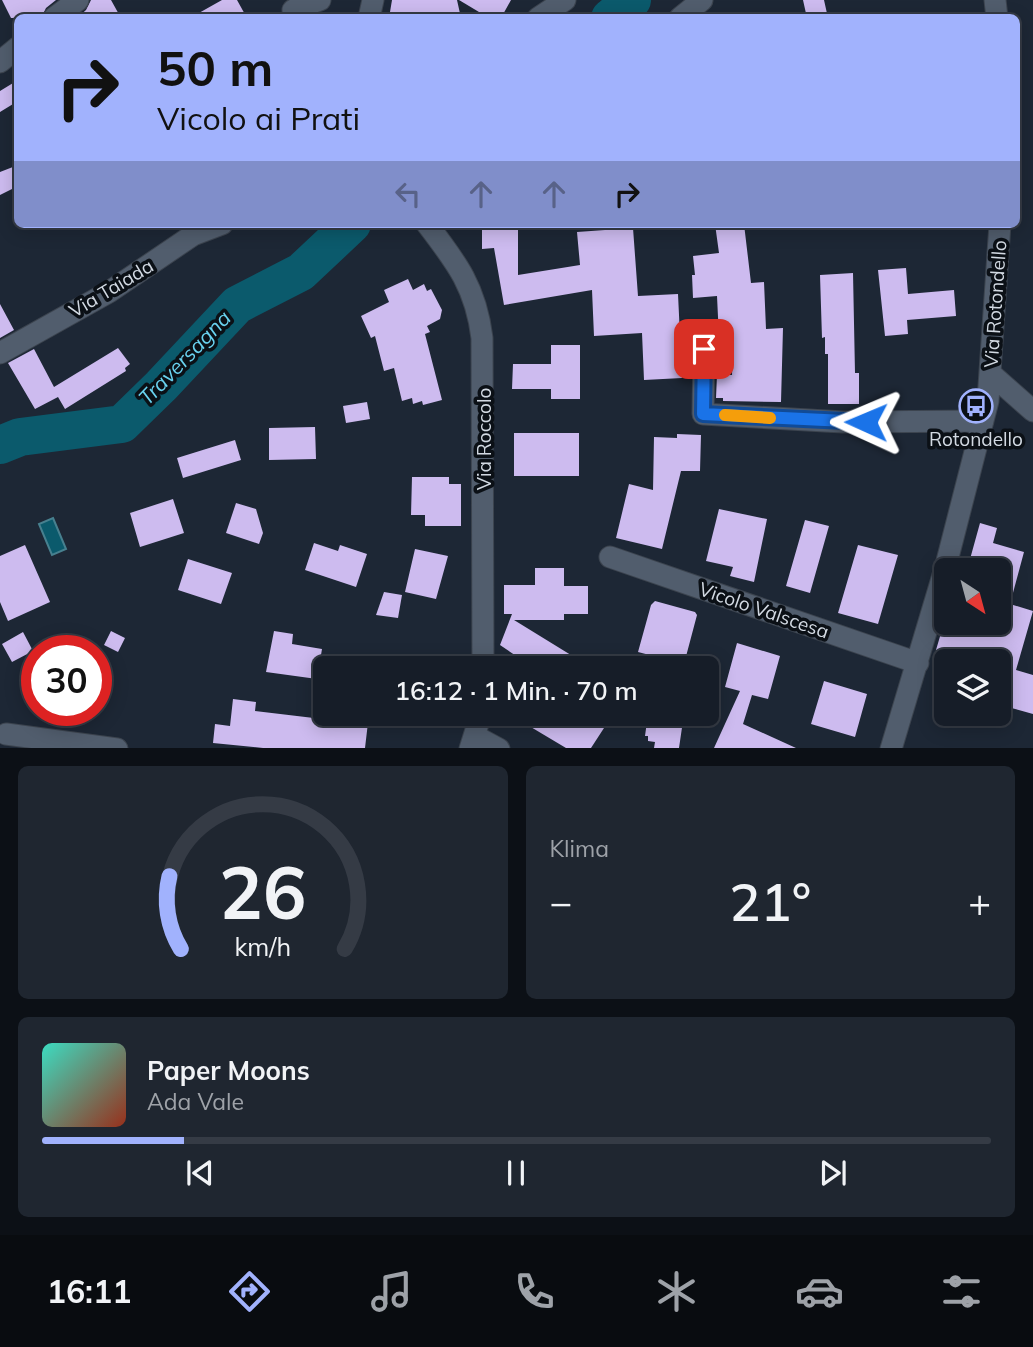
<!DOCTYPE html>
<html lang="de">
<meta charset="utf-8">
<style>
:root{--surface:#161d28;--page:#1f2630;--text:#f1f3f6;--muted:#9ea2a8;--line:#353b45;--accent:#a1b2fd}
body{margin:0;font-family:Mulish,sans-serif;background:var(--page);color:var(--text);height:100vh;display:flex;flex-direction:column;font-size:26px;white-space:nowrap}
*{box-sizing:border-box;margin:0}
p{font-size:23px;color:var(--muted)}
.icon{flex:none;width:38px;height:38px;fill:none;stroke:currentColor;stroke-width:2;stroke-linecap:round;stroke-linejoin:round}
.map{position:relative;height:748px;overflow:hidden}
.side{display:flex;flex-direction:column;gap:18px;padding:18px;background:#0c1016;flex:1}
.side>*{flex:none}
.hud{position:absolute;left:14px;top:14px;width:1006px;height:214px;border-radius:10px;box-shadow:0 4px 18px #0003,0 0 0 2px var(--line);background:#a1b2fd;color:#111;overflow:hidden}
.needle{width:46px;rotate:144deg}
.fabs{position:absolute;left:934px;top:558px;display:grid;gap:14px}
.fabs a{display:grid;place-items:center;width:77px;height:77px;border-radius:10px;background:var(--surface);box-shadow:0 4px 18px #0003,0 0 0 2px var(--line);font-size:35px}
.speed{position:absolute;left:21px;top:635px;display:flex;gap:14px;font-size:35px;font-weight:700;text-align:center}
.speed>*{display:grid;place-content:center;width:91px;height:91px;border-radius:50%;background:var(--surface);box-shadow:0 4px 18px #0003,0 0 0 2px var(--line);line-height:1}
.speed .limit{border:10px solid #d22;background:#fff;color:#111}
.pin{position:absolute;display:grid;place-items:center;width:60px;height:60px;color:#fff;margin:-30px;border-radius:14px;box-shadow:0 4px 10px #0006}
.me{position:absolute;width:77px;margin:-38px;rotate:271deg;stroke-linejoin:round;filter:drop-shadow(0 0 5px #0008)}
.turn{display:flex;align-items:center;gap:24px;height:147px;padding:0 28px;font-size:32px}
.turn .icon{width:91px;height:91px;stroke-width:2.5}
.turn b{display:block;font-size:49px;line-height:60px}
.lanes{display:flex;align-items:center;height:66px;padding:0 28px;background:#0003;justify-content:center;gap:35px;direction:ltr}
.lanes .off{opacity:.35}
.big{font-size:52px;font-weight:600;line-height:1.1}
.side .widget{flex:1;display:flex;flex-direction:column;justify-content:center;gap:10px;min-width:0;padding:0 24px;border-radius:10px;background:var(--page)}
.side .dial{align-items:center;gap:0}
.dial svg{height:182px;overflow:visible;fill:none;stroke:var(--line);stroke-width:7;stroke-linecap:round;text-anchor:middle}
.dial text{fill:var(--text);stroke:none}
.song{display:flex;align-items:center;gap:21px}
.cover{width:84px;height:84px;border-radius:10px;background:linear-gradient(135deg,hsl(170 70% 55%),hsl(10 70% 35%))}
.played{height:7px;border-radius:4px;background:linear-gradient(90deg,var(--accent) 15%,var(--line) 15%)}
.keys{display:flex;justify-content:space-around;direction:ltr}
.heat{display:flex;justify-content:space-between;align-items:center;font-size:38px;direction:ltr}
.side .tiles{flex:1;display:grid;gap:18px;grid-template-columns:1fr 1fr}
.widget:last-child{grid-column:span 2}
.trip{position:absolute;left:313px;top:656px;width:406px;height:70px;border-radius:10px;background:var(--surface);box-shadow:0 4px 18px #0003,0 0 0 2px var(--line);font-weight:600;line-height:70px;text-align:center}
.dock{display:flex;height:112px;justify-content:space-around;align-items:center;background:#090c10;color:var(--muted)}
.dock .icon{width:49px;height:49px}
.dock .on{color:var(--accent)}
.dock b{font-size:32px;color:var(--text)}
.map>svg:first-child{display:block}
.water{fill:#0b5a6c;stroke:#47808f;stroke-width:2}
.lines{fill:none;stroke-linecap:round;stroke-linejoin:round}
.river{stroke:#0b5a6c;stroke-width:38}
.building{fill:#cdbbef}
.minor-casing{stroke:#3c444f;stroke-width:23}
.minor{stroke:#515d6d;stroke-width:21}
.route-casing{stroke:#114b97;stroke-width:18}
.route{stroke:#1a73e8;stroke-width:12}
.slow{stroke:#f59e0b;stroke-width:12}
.labels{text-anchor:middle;stroke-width:7;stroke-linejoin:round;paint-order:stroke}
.street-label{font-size:19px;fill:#d2d9e2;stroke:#0b1016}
.poi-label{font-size:19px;fill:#d2d9e2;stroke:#0b1016}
.water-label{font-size:21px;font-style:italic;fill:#69d2ef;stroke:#0b1016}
</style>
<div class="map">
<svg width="1033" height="749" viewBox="0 0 1033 749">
<rect width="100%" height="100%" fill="#1d2735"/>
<!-- water -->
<path class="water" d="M 53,518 L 66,549 L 52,555 L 39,524 Z"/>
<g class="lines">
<!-- river -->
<path class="river" d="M 610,18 L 632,0
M 0,445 L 20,437 L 122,424 L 161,386 L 237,305 L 301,272 L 352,224"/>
</g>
<!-- building -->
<path class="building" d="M 2,0 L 56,0 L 46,8 L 41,18 L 11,18 Z
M 91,0 L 111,0 L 121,18 L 77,18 L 86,10 Z
M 222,0 L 237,0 L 247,18 L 190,18 Z
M 392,0 L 457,0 L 461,18 L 389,18 Z
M 459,0 L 511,0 L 501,18 L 489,18 Z
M 803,0 L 824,0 L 828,18 L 807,18 Z
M 18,80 L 18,101 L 0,112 L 0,91 Z
M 18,165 L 18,186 L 0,195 L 0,172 Z
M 482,224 L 518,224 L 518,275 L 580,265 L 577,232 L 633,228 L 638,296 L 678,294 L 682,378 L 644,380 L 642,333 L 594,336 L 592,290 L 504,305 L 494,248 L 482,249 Z
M 715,224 L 744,224 L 751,283 L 764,282 L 766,329 L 783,328 L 781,402 L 723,401 L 723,398 L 716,398 L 717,375 L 732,375 L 733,338 L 719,338 L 717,296 L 693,298 L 692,275 L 695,275 L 693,256 L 719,253 Z
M 906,268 L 908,294 L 954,290 L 956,316 L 907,320 L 908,334 L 885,336 L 878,270 Z
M 853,273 L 855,373 L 859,373 L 859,404 L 828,404 L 828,354 L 825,354 L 825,337 L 822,338 L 820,275 Z
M 408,279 L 413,290 L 424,284 L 427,291 L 431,289 L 442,310 L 440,319 L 427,326 L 430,332 L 425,334 L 442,400 L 423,405 L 422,401 L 413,404 L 412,398 L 402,401 L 394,368 L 384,371 L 375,336 L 371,338 L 361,316 L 389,302 L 384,290 Z
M 0,304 L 14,330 L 0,338 Z
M 551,345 L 580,345 L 580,399 L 551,399 L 551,389 L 512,389 L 513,364 L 551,364 Z
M 118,348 L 130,364 L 125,368 L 126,371 L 65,409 L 58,397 L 35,409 L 8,363 L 34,349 L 54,387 Z
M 367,402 L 370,419 L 346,423 L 343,406 Z
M 315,427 L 316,459 L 269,460 L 269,428 Z
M 514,433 L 579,433 L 579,476 L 514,476 Z
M 677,434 L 701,435 L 700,471 L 681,471 L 662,549 L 616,538 L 629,484 L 653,490 L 654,437 L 677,438 Z
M 235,440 L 241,460 L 183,478 L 177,458 Z
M 412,477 L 449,477 L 449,484 L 461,484 L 461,526 L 425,526 L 425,515 L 411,515 Z
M 173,499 L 184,533 L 140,547 L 130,513 Z
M 236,503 L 256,509 L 263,533 L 259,544 L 226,533 Z
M 719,509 L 767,519 L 754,582 L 730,576 L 733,567 L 706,561 Z
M 805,520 L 829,526 L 810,593 L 786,586 Z
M 980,523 L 997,528 L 993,543 L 1024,552 L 1010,604 L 1033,611 L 1016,670 L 1033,675 L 1033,714 L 1004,706 L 1003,711 L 999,710 L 999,662 L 945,662 L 947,653 L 936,650 L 941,633 L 951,636 L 955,623 L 999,623 L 999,570 L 967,570 Z
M 314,543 L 338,551 L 340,545 L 367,554 L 356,587 L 305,570 Z
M 25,545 L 50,602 L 8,621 L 0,602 L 0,556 Z
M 858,545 L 898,555 L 878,624 L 838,613 Z
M 415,549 L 448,556 L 436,599 L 405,592 Z
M 188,559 L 232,573 L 221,604 L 178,590 Z
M 535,568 L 564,568 L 564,586 L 588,586 L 588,614 L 564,614 L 564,620 L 514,620 L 592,668 L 534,668 L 500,645 L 512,614 L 504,614 L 504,585 L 535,585 Z
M 384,592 L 402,595 L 398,618 L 376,615 Z
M 655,601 L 695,612 L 697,615 L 684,664 L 638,652 L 651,605 Z
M 111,631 L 125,638 L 118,652 L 104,645 Z
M 274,631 L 293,634 L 292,644 L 322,649 L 317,679 L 266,672 Z
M 23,632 L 33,651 L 12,662 L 2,644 Z
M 737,643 L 780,656 L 768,699 L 752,695 L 743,724 L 796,748 L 714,748 L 740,691 L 725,687 Z
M 824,681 L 867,694 L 855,737 L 811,724 Z
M 233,699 L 256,702 L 255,711 L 339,721 L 339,714 L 369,714 L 365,748 L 263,748 L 213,743 L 215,724 L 230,726 Z
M 509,714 L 582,714 L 604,728 L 591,748 L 566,748 Z
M 648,714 L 684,714 L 679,748 L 654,748 L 655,742 L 648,741 L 648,736 L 645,736 Z"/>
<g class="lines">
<defs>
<path id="minor" d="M 995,0 L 997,18
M 293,10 L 320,0
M 54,18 L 78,0
M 369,18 L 373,0
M 538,18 L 565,0
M 680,18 L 702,0
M 0,62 L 18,47
M 427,224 C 457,263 476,288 482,338 L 483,668
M 704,349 L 703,414 L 843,422 L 983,421
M 0,353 L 109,292 L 193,235 L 222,224
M 990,373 L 1033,411
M 610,557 L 918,663
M 6,734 L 117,749
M 475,736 L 499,749
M 470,749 L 481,714
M 891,749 L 946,565 L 988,401 L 1000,224"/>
</defs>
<!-- minor casing -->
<use href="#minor" class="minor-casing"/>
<!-- minor -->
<use href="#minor" class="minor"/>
</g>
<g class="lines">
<defs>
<path id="route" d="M 704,349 L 703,414 L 866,422"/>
</defs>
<!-- route casing -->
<use href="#route" class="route-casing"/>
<!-- route -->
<use href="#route" class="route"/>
<!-- slow -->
<path class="slow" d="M 725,415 L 770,418"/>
</g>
<!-- icons -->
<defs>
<symbol id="bus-ring" viewBox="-11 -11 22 22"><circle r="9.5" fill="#0b1016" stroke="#a1b2fd" stroke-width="1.5"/><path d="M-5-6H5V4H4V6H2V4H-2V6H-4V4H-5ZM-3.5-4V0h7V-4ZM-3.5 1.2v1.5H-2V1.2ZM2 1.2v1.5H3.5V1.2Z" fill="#a1b2fd"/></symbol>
</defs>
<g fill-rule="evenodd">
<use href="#bus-ring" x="957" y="387" width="38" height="38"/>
</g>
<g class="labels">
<!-- street labels -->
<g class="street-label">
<text transform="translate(111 288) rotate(-31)" y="7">Via Taiada</text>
<text transform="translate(995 304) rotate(-86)" y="7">Via Rotondello</text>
<text transform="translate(484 439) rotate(-90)" y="7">Via Roccolo</text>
<text transform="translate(764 610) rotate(19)" y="7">Vicolo Valscesa</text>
</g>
<!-- poi labels -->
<g class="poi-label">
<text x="976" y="446">Rotondello</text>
</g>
<!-- water labels -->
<g class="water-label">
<text transform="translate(185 358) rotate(-46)" y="7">Traversagna</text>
</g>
</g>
</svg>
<div class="fabs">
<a><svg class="needle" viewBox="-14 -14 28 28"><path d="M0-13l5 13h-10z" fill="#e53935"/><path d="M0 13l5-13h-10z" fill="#9ea2a8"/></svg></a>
<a><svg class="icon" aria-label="layers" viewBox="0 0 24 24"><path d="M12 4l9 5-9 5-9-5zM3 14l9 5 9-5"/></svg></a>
</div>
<div class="speed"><div class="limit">30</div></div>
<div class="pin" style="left:704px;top:349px;background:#d93025"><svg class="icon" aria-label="arrive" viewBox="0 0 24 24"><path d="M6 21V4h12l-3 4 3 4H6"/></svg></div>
<svg class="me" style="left:866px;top:422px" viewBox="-20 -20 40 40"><path d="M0-17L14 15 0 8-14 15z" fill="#1a73e8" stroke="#fff" stroke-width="4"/></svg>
<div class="trip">16:12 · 1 Min. · 70 m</div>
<div class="hud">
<div class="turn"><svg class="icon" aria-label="right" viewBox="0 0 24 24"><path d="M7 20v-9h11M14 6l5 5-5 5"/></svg><div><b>50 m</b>Vicolo ai Prati</div></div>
<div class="lanes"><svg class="icon off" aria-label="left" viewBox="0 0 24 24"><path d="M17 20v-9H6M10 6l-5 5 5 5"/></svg><svg class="icon off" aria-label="ahead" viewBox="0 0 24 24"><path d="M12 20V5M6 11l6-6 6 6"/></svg><svg class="icon off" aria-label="ahead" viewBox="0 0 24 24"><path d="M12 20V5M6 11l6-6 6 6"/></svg><svg class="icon" aria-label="right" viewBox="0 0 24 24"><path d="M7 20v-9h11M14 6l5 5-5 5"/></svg></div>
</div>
</div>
<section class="side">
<div class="tiles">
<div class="widget dial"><svg viewBox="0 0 100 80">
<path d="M14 69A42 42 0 1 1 86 69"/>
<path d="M14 69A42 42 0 0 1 9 37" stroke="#a1b2fd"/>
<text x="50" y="56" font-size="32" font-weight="700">26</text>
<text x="50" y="72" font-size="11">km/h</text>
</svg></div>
<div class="widget"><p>Klima</p>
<div class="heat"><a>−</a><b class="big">21°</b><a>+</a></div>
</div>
<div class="widget">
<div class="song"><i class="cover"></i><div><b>Paper Moons</b><p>Ada Vale</p></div></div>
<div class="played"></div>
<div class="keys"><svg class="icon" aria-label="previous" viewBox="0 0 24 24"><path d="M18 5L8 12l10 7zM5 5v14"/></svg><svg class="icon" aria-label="pause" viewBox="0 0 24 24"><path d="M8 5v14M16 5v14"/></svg><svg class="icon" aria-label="next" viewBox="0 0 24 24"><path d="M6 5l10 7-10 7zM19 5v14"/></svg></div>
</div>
</div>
</section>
<nav class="dock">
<b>16:11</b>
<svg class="icon on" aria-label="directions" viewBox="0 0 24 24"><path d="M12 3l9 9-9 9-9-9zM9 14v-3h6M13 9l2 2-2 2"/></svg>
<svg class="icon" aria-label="music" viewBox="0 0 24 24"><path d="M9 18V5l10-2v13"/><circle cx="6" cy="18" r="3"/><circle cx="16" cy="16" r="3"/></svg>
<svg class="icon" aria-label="phone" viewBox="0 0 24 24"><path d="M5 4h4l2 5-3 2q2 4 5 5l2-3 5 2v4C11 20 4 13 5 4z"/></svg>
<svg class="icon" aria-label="climate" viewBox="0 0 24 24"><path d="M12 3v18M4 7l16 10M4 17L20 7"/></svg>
<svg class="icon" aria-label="car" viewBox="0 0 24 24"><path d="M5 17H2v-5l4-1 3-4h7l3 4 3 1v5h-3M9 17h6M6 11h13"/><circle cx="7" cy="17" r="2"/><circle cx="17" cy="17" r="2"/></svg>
<svg class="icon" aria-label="filters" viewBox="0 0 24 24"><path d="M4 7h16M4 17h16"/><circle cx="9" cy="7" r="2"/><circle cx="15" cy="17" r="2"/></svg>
</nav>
